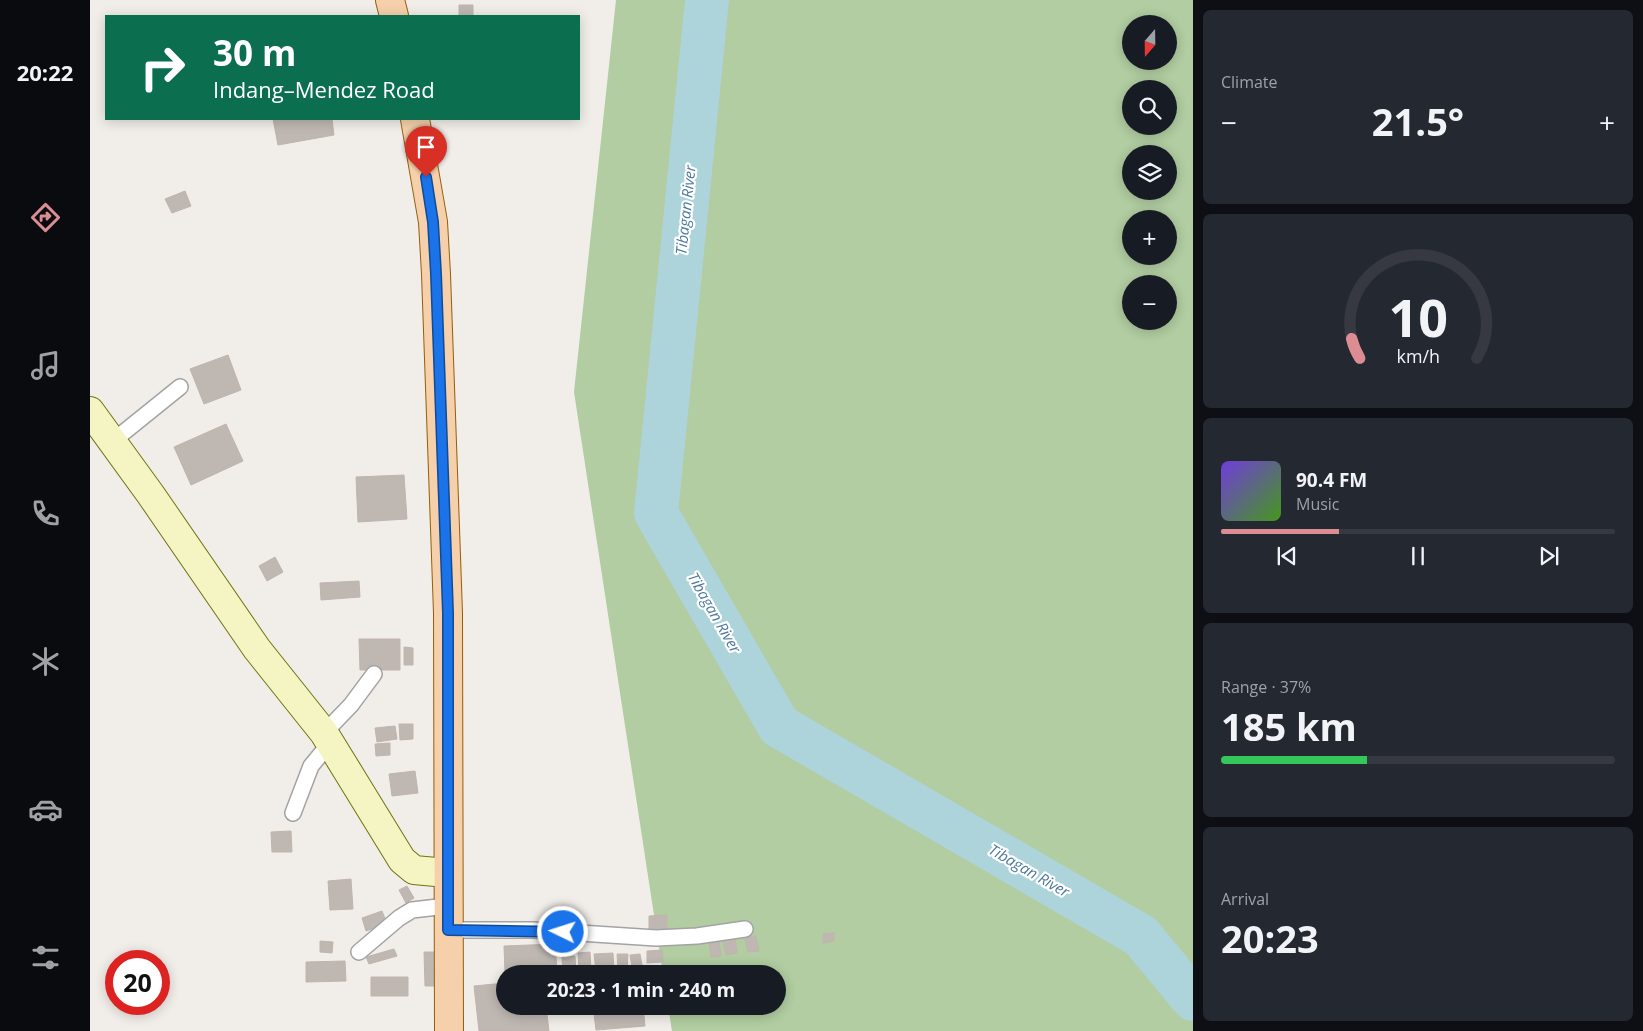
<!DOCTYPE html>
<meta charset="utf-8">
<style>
:root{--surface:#171b24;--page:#242831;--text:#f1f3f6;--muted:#9ea1a6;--line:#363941;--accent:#dc8d93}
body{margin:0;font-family:"Open Sans",sans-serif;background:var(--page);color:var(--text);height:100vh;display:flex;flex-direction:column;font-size:19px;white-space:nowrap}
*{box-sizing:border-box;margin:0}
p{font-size:16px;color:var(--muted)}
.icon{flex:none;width:28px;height:28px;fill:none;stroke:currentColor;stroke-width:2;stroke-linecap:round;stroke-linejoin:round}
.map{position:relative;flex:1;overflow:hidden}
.drawer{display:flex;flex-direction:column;gap:10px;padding:10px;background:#0d0f14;width:450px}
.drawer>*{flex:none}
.guide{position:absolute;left:15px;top:15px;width:475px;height:105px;border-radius:0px;box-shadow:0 2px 12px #0003;background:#0b6e4f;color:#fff;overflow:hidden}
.needle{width:32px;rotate:200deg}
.fabs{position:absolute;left:1032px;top:15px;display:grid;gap:10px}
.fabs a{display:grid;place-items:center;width:55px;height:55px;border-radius:50%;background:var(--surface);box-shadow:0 2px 12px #0003;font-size:25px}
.speed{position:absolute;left:15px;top:950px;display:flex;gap:10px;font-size:25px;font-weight:700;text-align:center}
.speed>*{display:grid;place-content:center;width:65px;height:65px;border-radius:50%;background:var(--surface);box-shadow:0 2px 12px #0003;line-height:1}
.speed .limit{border:8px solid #d22;background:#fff;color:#111}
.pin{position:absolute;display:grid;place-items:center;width:42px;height:42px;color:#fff;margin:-51px -21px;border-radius:50% 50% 50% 0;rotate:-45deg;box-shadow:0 0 5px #0007}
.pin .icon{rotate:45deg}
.me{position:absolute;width:55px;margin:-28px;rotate:274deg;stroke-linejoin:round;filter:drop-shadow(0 0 4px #0008)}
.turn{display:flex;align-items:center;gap:18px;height:105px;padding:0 25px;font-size:22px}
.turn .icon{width:65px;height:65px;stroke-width:2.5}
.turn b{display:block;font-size:35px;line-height:42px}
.big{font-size:38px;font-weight:700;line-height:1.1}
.drawer .widget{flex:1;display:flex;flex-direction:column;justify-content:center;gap:8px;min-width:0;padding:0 18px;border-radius:8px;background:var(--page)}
.drawer .dial{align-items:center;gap:0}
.dial svg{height:130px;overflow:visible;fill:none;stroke:var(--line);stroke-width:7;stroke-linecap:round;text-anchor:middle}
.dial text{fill:var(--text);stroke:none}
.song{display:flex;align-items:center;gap:15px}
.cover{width:60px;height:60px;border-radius:8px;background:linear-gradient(135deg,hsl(260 70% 55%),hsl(100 70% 35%))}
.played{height:5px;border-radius:2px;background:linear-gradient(90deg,var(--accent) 30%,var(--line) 30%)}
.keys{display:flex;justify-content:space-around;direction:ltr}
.heat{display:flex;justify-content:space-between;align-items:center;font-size:28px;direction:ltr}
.charge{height:8px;border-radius:4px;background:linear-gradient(90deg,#34c759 37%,var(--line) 0)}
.trip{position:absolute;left:406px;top:965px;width:290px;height:50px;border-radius:25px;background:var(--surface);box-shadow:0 2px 12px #0003;font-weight:700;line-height:50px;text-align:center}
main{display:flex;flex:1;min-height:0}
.dock{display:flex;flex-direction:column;width:90px;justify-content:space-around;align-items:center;background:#090b0e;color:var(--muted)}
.dock .icon{width:35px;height:35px}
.dock .selected{color:var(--accent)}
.dock b{font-size:22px;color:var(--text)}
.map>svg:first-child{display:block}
.forest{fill:#b1cda1;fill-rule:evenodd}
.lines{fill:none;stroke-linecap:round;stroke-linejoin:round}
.river{stroke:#add3db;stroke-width:44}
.building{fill:#beb7b2;stroke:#c2b4ac}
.lane-casing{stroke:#a3a3a3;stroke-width:18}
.secondary-casing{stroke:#6f730e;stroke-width:30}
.primary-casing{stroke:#935e0c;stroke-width:30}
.lane{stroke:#fff;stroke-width:15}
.secondary{stroke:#f5f5c3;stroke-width:28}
.primary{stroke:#f5d0aa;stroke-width:28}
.route-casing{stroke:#114b97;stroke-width:12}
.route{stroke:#1a73e8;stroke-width:9}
.labels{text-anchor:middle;stroke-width:4.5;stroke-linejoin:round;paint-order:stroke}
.water-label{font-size:15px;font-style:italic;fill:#4d799c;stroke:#fff}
</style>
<main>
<nav class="dock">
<b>20:22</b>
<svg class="icon selected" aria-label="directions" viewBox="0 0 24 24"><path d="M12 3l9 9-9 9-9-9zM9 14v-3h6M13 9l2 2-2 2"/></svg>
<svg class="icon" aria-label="music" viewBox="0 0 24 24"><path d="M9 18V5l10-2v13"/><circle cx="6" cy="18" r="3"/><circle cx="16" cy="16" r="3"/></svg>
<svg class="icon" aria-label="phone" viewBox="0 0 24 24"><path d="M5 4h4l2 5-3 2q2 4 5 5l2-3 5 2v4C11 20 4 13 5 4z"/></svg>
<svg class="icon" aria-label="climate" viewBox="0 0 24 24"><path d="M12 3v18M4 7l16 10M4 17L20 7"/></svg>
<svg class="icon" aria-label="car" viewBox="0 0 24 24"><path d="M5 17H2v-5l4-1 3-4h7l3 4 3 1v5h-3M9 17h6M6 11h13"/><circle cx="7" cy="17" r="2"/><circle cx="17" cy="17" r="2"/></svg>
<svg class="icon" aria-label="filters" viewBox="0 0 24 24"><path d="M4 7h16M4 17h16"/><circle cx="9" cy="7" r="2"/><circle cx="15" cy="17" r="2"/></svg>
</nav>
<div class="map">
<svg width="1103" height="1031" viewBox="0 0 1103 1031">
<rect width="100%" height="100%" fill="#f1eee9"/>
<!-- forest -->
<path class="forest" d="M 526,0 L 1103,0 L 1103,1031 L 582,1031 L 578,1006 L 688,1006 L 688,974 L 573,974 L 484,392 ZM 1041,24 L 1079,24 L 1079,61 L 1041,61 ZM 1041,89 L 1079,89 L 1079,126 L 1041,126 ZM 1041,154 L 1079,154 L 1079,191 L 1041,191 ZM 1041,219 L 1079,219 L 1079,256 L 1041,256 ZM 1041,284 L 1079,284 L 1079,321 L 1041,321 Z"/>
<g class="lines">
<!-- river -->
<path class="river" d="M 617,0 L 566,513 L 689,726 L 1051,936 L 1103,999"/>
</g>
<!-- building -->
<path class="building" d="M 369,5 L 383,5 L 383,16 L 369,16 Z
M 183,119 L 242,119 L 244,135 L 188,145 Z
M 95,191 L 101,206 L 82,213 L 75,199 Z
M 138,355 L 151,390 L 114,404 L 100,369 Z
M 136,424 L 153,461 L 101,485 L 84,447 Z
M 314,475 L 317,519 L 268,522 L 266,477 Z
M 185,557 L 193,572 L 177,581 L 169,566 Z
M 269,581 L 270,597 L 231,600 L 230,583 Z
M 269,639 L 310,639 L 310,670 L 270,670 Z
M 314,647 L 323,648 L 323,665 L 314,665 Z
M 309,724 L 323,724 L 323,739 L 310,740 Z
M 305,726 L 307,739 L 287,742 L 285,728 Z
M 300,743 L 300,755 L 286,756 L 285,744 Z
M 325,771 L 328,793 L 302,796 L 299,774 Z
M 201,831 L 202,852 L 182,852 L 181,832 Z
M 261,879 L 263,909 L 240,910 L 238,881 Z
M 317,886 L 324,898 L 316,903 L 309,890 Z
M 292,911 L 297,924 L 276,931 L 272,918 Z
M 577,915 L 577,934 L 559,935 L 559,916 Z
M 744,933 L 744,941 L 733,943 L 733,934 Z
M 666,936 L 669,951 L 658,952 L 655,938 Z
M 645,938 L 647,953 L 636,955 L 633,940 Z
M 629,940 L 631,956 L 621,957 L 619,941 Z
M 230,941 L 243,942 L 242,953 L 230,952 Z
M 465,944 L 467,970 L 415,973 L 414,946 Z
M 304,949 L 307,956 L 279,964 L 276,957 Z
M 572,950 L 573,962 L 557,963 L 557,951 Z
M 334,952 L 346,952 L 347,986 L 335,986 Z
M 500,952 L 501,970 L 489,971 L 488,953 Z
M 523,953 L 524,971 L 506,972 L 504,954 Z
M 527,954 L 538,954 L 537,970 L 528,970 Z
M 550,954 L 552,965 L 542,967 L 540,955 Z
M 485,956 L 486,973 L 473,974 L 472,957 Z
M 255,961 L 256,981 L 216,982 L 216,962 Z
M 281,977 L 318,977 L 318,996 L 281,996 Z
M 415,983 L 415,1006 L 456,1006 L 459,1031 L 389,1031 L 384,986 Z
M 503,1006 L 553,1006 L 555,1026 L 506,1030 Z"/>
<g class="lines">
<defs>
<path id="lane" d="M 23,441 L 90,387
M 234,733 L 261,705 L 284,674
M 203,813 L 221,766 L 240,743
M 358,930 L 443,930 L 566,938 L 607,936 L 655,929
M 269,952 L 309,918 L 322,910 L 357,906"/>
<path id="secondary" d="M 0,411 L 61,495 L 167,649 L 234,733 L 312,860 L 324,870 L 357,873"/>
<path id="primary" d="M 300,0 L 304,16
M 325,119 L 343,222 L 346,274 L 358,613 L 359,1031"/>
</defs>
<!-- lane casing -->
<use href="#lane" class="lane-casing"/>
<!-- secondary casing -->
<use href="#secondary" class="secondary-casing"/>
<!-- primary casing -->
<use href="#primary" class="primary-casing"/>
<!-- lane -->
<use href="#lane" class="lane"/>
<!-- secondary -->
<use href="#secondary" class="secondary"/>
<!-- primary -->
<use href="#primary" class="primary"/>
</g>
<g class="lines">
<defs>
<path id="route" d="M 336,177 L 343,222 L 346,274 L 358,613 L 358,930 L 473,932"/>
</defs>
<!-- route casing -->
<use href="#route" class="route-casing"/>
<!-- route -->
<use href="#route" class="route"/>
</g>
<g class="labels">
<!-- water labels -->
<g class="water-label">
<text transform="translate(596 210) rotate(-84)" y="5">Tibagan River</text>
<text transform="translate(624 613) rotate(60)" y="5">Tibagan River</text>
<text transform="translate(939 871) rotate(30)" y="5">Tibagan River</text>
</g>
</g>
</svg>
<div class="fabs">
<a><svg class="needle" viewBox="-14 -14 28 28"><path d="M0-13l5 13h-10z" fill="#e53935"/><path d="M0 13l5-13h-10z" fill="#9ea1a6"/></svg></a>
<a><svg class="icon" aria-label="search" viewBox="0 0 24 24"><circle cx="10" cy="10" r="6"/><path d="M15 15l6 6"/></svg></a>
<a><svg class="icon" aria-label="layers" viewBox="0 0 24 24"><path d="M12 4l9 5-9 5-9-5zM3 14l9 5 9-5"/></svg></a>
<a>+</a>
<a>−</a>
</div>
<div class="speed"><div class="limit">20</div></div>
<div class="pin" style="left:336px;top:177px;background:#d93025"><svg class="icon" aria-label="arrive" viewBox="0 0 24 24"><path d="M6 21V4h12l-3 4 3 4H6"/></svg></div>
<svg class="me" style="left:473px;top:932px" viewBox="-20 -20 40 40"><circle r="17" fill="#1a73e8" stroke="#fff" stroke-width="3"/><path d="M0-11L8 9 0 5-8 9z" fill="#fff"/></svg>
<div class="trip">20:23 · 1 min · 240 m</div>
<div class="guide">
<div class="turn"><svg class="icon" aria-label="right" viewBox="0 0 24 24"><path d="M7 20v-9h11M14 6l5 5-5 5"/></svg><div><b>30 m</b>Indang–Mendez Road</div></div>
</div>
</div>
<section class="drawer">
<div class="widget"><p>Climate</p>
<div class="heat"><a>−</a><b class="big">21.5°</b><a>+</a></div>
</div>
<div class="widget dial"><svg viewBox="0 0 100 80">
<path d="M14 69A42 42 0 1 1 86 69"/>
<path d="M14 69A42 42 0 0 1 9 57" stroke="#dc8d93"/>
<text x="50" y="56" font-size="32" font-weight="700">10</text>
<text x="50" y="72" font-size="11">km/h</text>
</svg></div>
<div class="widget">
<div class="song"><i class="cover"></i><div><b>90.4 FM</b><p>Music</p></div></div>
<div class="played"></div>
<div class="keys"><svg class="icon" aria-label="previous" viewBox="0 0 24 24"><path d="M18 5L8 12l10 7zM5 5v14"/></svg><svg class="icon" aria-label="pause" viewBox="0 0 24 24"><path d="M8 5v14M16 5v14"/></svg><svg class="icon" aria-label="next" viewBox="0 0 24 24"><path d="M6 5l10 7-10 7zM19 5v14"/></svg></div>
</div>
<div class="widget"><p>Range · 37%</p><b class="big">185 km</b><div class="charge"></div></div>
<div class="widget"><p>Arrival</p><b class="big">20:23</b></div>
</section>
</main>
